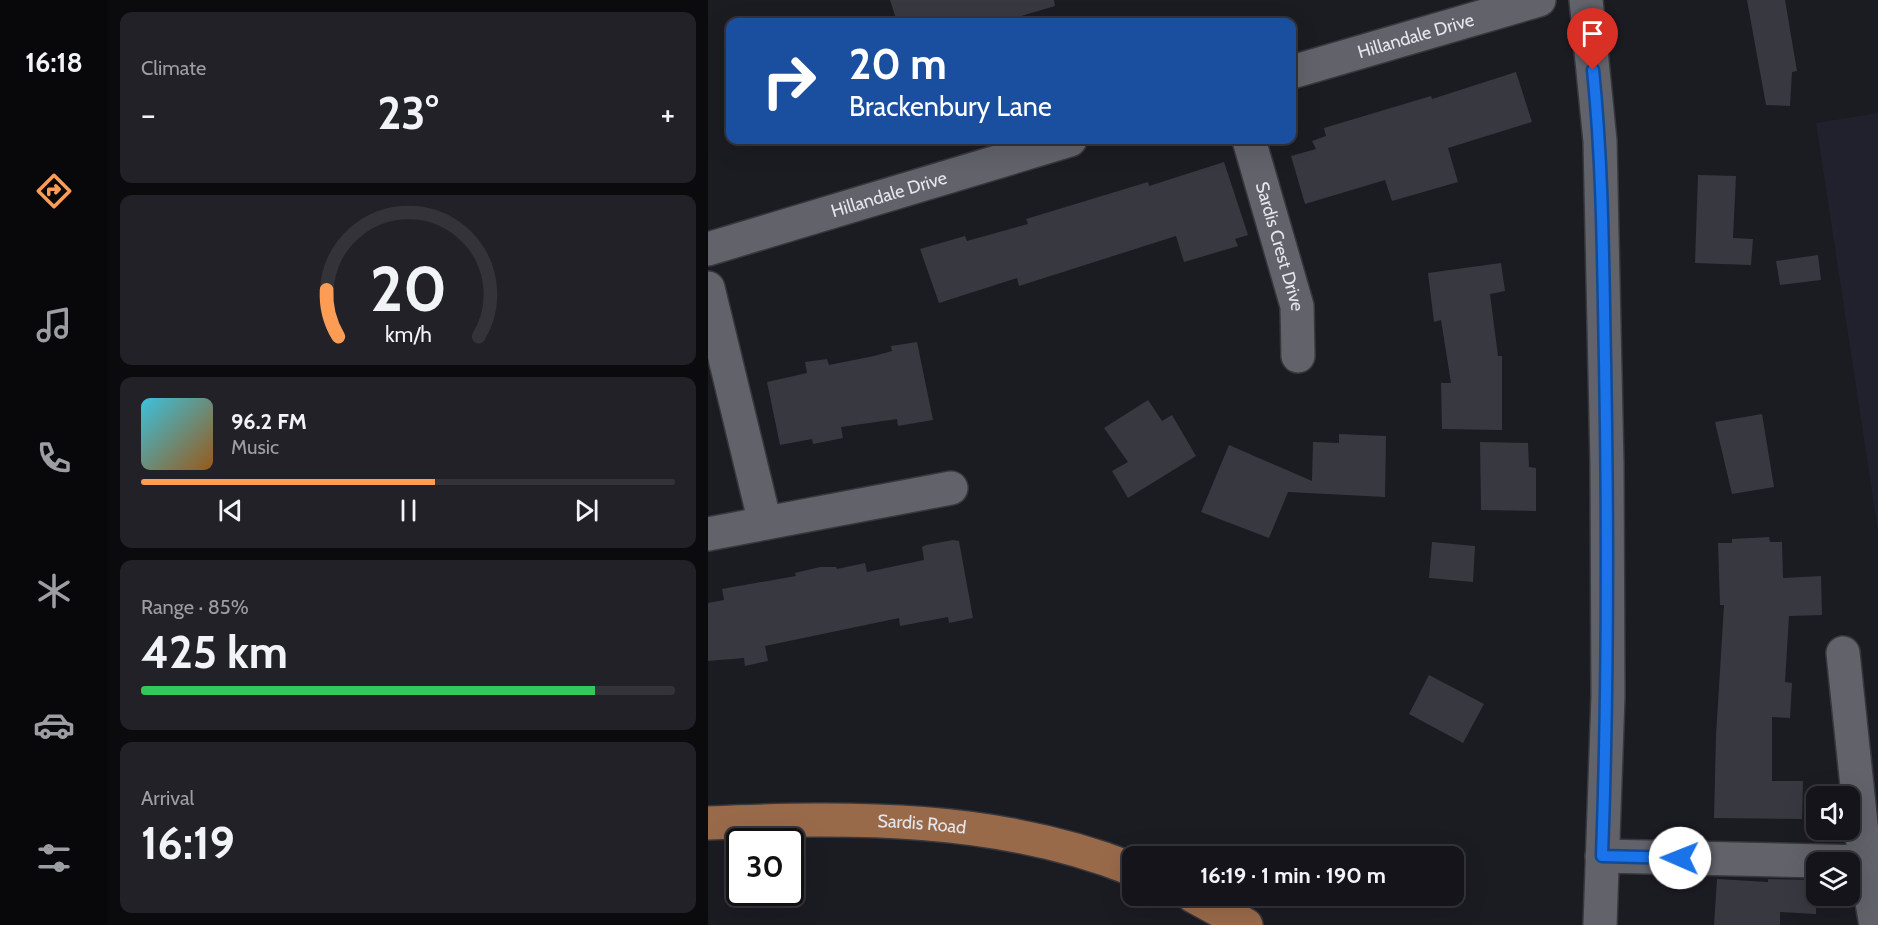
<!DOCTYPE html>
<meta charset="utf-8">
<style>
:root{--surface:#14141a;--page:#212127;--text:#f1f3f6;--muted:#9d9ea2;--line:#333339;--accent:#fd9c55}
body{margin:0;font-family:Cabin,sans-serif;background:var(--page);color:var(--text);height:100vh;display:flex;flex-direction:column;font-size:22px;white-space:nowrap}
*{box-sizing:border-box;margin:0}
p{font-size:20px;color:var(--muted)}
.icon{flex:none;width:33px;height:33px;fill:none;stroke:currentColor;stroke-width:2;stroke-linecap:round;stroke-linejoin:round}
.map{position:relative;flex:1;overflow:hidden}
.panel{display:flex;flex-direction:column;gap:12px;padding:12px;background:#0b0b0e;width:600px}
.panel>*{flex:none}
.hud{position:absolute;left:18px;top:18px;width:570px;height:126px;border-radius:12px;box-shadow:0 6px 24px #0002,0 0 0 2px var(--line);background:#1a4fa0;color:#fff;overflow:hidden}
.fabs{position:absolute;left:1098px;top:786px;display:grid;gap:12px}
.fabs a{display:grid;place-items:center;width:54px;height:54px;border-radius:12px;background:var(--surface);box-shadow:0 6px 24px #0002,0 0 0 2px var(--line);font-size:30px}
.speed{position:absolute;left:18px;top:828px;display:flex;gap:12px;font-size:30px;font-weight:700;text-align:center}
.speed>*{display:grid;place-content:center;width:78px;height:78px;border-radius:50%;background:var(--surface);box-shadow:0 6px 24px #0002,0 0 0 2px var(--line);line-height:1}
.speed .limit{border:3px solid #111;border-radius:9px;background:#fff;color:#111}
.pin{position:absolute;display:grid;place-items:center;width:51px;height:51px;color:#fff;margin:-62px -26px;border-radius:50% 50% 50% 0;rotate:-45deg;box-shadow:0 0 6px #0007}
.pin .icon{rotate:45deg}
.me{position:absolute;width:66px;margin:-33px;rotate:271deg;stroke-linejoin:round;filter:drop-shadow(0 0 4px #0008)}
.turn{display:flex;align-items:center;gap:21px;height:126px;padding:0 24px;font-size:27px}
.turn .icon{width:78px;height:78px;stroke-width:2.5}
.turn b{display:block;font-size:42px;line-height:51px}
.big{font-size:45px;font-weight:700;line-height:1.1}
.panel .card{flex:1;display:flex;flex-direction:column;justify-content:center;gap:9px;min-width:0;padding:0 21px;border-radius:12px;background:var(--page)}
.panel .dial{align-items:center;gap:0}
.dial svg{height:156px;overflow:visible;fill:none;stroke:var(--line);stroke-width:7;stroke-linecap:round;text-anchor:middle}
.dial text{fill:var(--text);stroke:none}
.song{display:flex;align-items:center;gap:18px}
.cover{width:72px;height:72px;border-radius:9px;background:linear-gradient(135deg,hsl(190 70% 55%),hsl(30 70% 35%))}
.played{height:6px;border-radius:3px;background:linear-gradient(90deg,var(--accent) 55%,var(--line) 55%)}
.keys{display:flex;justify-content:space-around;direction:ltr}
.heat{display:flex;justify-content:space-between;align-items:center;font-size:33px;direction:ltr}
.charge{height:9px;border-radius:4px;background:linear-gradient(90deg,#34c759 85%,var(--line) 0)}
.trip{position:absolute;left:414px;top:846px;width:342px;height:60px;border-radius:12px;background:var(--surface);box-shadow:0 6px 24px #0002,0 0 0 2px var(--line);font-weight:700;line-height:60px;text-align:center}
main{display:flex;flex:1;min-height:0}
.dock{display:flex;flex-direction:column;width:108px;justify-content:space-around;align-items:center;background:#08080a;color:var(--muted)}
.dock .icon{width:42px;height:42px}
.dock .on{color:var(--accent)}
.dock b{font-size:27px;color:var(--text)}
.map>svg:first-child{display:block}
.built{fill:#21202d}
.building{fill:#383840}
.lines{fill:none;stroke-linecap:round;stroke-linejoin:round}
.minor-casing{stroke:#37373c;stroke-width:36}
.major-casing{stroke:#37373c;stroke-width:36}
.minor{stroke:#62626b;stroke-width:33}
.major{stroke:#996a4a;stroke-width:33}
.route-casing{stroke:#114b97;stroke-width:15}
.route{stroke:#1a73e8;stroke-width:10}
.labels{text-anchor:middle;stroke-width:6;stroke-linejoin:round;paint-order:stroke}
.street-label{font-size:18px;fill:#e5e5eb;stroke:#121219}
</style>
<main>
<nav class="dock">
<b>16:18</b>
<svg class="icon on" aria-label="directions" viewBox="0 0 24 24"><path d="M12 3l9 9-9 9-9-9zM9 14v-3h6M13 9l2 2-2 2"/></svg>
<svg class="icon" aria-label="music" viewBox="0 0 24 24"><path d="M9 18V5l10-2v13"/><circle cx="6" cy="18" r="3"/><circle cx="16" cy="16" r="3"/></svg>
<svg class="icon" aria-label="phone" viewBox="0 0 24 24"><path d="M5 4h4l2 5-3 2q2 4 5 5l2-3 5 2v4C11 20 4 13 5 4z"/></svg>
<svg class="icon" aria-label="climate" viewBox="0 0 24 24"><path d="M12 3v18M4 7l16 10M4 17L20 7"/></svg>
<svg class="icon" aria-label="car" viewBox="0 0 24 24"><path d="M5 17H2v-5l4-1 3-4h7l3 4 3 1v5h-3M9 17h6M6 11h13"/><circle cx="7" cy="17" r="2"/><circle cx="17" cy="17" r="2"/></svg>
<svg class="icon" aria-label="filters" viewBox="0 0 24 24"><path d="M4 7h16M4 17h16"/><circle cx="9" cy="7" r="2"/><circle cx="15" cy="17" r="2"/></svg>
</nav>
<section class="panel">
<div class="card"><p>Climate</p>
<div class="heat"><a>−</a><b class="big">23°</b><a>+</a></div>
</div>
<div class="card dial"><svg viewBox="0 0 100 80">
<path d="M14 69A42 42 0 1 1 86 69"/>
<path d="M14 69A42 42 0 0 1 8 45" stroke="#fd9c55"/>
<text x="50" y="56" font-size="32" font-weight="700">20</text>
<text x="50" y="72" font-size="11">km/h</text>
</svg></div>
<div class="card">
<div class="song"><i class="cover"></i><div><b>96.2 FM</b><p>Music</p></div></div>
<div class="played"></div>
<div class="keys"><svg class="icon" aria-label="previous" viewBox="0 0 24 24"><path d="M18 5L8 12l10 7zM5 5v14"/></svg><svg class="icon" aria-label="pause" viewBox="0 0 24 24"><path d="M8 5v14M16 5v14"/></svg><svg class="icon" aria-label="next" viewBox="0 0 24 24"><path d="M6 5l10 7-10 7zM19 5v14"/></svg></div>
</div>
<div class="card"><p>Range · 85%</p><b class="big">425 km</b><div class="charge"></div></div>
<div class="card"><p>Arrival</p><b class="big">16:19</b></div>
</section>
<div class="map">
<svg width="1170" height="925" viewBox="0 0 1170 925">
<rect width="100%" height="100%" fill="#1b1b22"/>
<!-- built -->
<path class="built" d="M 1170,113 L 1170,531 L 1108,123 Z"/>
<!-- building -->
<path class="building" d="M 182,0 L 346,0 L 347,6 L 293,22 L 189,22 Z
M 1039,0 L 1077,0 L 1089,71 L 1084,72 L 1082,106 L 1058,105 Z
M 808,72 L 824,122 L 740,148 L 750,182 L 684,201 L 677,180 L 597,204 L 583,156 L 608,149 L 604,141 L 618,136 L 616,128 L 723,96 L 724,99 Z
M 516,162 L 540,235 L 527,239 L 530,246 L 476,262 L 468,236 L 311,286 L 309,278 L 231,303 L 212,249 L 257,236 L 259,241 L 320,224 L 318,219 L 440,182 L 441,186 Z
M 990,175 L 1028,176 L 1025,238 L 1045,239 L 1043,265 L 987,263 Z
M 1110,255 L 1113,280 L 1072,285 L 1068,261 Z
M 793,263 L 797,291 L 782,294 L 790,356 L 794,356 L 794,430 L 734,429 L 733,383 L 743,383 L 733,320 L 726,322 L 720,273 Z
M 209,342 L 225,420 L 190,426 L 189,419 L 133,427 L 135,438 L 105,444 L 104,439 L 72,445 L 59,382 L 99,373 L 97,362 L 119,359 L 121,365 L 166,356 L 184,351 L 183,346 Z
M 440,400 L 454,421 L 464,415 L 488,456 L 420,498 L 404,471 L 420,462 L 396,428 Z
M 1054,414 L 1066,487 L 1024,494 L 1007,422 Z
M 631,434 L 678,436 L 677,497 L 580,492 L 561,538 L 493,512 L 521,445 L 604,481 L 605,442 L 631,443 Z
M 772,442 L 820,443 L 821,467 L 828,468 L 828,511 L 773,510 Z
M 1061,537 L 1062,542 L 1074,542 L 1075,578 L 1113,576 L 1114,615 L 1081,616 L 1077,682 L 1084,683 L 1082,718 L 1064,717 L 1064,781 L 1095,781 L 1094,819 L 1006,818 L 1008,736 L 1016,605 L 1012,605 L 1010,543 L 1024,543 L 1024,539 Z
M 245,540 L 251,541 L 265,618 L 241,623 L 240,617 L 192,626 L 191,618 L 57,646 L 60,661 L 37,666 L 36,658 L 0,661 L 0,603 L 16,600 L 14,589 L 88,576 L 87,573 L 112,567 L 128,567 L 129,569 L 157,563 L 159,572 L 216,560 L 214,547 L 218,545 Z
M 724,542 L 767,546 L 765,582 L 721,578 Z
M 721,675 L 776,704 L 755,743 L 701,714 Z
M 1009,879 L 1060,882 L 1060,879 L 1108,880 L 1108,914 L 1072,912 L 1072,925 L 1006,925 Z"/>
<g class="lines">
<defs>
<g id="minor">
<path d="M 878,0 L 892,141 L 899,465 L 900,696 L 892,925"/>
<path id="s1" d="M 584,72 L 831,0"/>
<path id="s2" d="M 541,140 L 589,306 L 590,356"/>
<path id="s3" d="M 0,249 L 362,140"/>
<path d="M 0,288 L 57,523"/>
<path d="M 0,534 L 243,488"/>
<path d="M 1135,653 L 1157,862 L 1168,925"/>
<path d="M 894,856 L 1157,862"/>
</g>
<g id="major">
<path id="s4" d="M 0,823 C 143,817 289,815 424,869"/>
<path d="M 485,896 L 538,925"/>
</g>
</defs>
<!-- minor casing -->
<use href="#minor" class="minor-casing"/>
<!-- major casing -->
<use href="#major" class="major-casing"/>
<!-- minor -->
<use href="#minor" class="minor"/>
<!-- major -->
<use href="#major" class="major"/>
</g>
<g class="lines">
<defs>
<path id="route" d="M 885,70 C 895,167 895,264 897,361 C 900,526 900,691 894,856 L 972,858"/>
</defs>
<!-- route casing -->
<use href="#route" class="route-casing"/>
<!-- route -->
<use href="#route" class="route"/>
</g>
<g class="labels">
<!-- street labels -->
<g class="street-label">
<text dy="6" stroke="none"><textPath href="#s1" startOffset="129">Hillandale Drive</textPath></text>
<text dy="6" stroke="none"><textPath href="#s3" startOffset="189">Hillandale Drive</textPath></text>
<text dy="6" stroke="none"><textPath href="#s2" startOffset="111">Sardis Crest Drive</textPath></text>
<text dy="6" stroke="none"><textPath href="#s4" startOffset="214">Sardis Road</textPath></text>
</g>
</g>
</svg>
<div class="fabs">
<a><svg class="icon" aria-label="sound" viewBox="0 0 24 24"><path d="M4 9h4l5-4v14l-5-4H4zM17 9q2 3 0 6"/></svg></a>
<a><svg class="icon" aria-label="layers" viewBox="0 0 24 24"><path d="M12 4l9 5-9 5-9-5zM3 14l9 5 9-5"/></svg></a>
</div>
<div class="speed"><div class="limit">30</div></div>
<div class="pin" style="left:885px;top:70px;background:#d93025"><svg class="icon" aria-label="arrive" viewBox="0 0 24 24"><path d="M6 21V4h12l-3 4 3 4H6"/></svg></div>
<svg class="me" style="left:972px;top:858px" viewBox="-20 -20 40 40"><circle r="19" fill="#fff"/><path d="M0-13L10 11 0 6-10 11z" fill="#1a73e8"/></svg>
<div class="trip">16:19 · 1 min · 190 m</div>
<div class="hud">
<div class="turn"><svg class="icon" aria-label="right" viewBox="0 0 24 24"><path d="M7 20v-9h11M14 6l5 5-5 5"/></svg><div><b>20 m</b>Brackenbury Lane</div></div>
</div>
</div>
</main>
